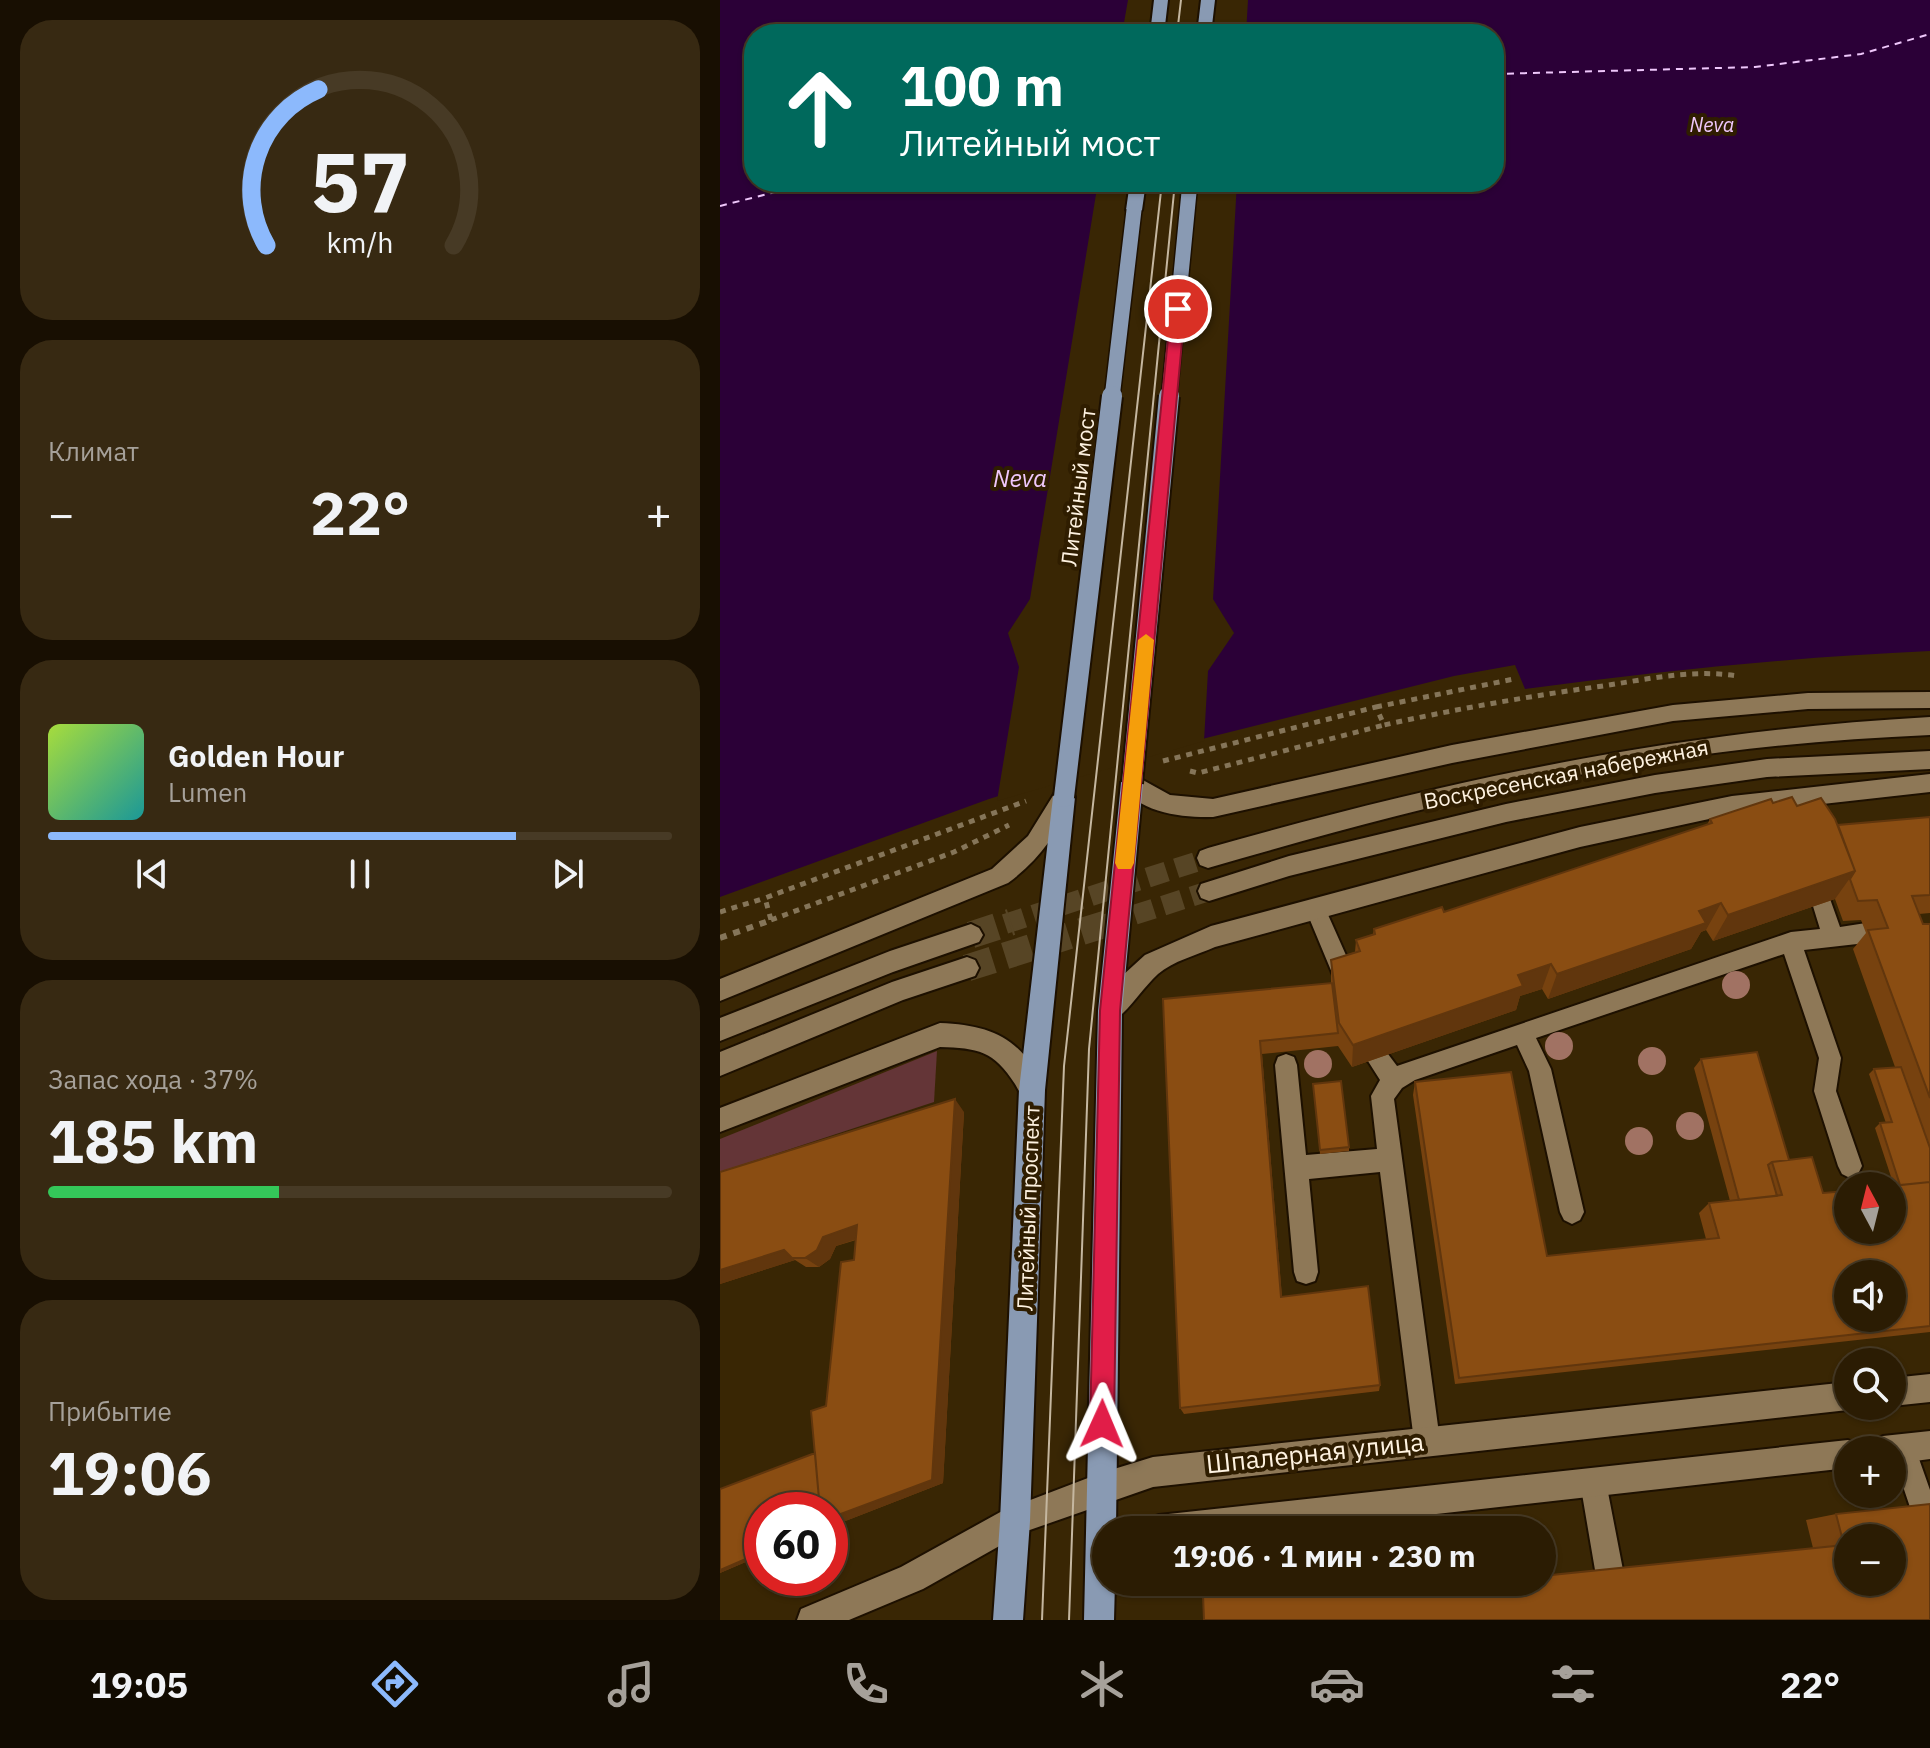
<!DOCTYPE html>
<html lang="ru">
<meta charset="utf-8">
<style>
:root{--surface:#2b1c03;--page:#372912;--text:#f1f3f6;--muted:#a6a19a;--line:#473a25;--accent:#8cb9fc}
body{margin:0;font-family:"IBM Plex Sans",sans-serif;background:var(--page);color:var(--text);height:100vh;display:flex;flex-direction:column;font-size:30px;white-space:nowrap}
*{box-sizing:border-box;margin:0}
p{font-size:26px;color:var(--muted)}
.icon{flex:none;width:44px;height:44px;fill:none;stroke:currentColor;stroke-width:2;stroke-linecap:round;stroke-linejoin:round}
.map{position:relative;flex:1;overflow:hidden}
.panel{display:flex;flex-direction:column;gap:20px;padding:20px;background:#180f02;width:720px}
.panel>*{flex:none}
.guide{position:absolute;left:24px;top:24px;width:760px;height:168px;border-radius:32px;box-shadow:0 2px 6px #0004,0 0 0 2px var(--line);background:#00695c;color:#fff;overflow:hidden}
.needle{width:52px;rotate:353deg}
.controls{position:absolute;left:1114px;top:1172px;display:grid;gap:16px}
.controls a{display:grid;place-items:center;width:72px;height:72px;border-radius:50%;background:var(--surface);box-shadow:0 2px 6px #0004,0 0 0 2px var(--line);font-size:40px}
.speed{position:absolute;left:24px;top:1492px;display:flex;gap:16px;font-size:40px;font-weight:700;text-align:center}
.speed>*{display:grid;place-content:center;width:104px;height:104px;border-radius:50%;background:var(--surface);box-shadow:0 2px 6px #0004,0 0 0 2px var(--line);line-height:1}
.speed .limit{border:12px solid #d22;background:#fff;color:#111}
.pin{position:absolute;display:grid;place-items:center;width:68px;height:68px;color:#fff;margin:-34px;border:4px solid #fff;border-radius:50%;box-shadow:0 2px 8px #0007}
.me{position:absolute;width:88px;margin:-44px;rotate:1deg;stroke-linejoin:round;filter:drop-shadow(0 0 6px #0008)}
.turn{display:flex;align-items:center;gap:28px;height:168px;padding:0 24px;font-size:36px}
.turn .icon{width:104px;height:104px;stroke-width:2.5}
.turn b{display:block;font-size:56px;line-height:68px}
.big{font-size:60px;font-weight:700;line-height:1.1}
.panel .widget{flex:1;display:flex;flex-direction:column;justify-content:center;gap:12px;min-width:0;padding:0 28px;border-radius:32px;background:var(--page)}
.panel .dial{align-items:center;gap:0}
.dial svg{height:208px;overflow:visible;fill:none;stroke:var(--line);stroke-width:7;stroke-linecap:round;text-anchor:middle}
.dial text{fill:var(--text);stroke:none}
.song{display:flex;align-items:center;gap:24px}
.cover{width:96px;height:96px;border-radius:12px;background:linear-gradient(135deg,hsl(80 70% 55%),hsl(180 70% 35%))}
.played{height:8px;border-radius:4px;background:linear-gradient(90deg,var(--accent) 75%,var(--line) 75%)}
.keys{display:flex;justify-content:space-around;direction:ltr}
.heat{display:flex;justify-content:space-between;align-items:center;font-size:44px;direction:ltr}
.charge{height:12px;border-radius:6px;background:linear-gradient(90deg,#34c759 37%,var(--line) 0)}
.trip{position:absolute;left:372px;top:1516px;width:464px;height:80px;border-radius:40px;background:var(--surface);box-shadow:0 2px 6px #0004,0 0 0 2px var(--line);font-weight:700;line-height:80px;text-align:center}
.tab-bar{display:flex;height:128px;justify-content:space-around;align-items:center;background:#110b01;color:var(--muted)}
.tab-bar .icon{width:56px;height:56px}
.tab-bar .on{color:var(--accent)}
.tab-bar b{font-size:36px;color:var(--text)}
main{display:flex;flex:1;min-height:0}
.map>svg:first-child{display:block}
.green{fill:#643537}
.water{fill:#2b0037;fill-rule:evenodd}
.pier{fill:#392604}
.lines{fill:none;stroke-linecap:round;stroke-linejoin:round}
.ferry{stroke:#efc7fb;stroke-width:2;stroke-dasharray:7 6;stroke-linecap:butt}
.secondary-tunnel-far1{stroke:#574525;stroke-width:20;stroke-dasharray:20 10;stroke-linecap:butt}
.secondary-tunnel{stroke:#574525;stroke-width:27;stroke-dasharray:27 13;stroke-linecap:butt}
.service-casing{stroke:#1d1000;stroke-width:4}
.tertiary-casing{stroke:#1d1000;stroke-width:4}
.secondary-casing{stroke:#1d1000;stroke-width:4}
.primary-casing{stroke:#1d1000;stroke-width:4}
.path-far1{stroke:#857559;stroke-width:5;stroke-dasharray:6 6;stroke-linecap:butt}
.path{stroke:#857559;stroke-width:6;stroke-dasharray:7 7;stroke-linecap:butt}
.service{fill:#8e7857;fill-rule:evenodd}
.tertiary{fill:#8e7857;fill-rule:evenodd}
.secondary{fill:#8e7857;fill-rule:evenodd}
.primary{fill:#899ab3;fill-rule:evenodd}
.tram{stroke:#c5b7a0;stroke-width:2}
.primary-bridge-far1-casing{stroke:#1d1000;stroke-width:18;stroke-linecap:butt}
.primary-bridge-casing{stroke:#1d1000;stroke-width:24;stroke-linecap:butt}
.primary-bridge-far1{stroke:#899ab3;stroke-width:15}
.primary-bridge{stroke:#899ab3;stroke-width:20}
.tree{fill:#a17263}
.wall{fill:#77420f}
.shaded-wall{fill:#61360d}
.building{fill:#8a4d12;stroke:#61360d;stroke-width:2;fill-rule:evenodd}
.route{fill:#e11d48;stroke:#92132f;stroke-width:2}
.slow{fill:#f59e0b}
.labels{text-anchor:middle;stroke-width:8;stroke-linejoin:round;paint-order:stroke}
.far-water-label{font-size:20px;font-style:italic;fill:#efc7fb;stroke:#2f1d00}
.street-label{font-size:22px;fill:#fef2e0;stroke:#2f1d00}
.water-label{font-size:24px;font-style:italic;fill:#efc7fb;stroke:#2f1d00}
.near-street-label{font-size:26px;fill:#fef2e0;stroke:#2f1d00}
</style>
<main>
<section class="panel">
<div class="widget dial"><svg viewBox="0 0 100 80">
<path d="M14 69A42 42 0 1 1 86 69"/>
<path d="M14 69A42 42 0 0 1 34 9" stroke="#8cb9fc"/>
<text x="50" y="56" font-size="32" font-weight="700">57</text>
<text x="50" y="72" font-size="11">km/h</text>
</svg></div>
<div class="widget"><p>Климат</p>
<div class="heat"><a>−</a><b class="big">22°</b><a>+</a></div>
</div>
<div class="widget">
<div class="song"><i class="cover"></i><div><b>Golden Hour</b><p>Lumen</p></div></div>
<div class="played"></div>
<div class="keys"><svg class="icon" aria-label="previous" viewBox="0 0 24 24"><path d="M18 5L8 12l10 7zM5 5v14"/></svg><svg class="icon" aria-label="pause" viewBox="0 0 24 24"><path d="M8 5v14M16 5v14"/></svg><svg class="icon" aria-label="next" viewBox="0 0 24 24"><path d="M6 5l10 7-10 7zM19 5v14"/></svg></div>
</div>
<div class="widget"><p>Запас хода · 37%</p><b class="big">185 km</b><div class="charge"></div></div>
<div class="widget"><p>Прибытие</p><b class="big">19:06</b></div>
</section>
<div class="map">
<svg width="1210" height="1620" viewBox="0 0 1210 1620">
<rect width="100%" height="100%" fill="#392604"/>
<!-- green -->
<path class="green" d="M 217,1051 L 214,1102 L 0,1172 L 0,1139 Z"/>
<!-- water -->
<path class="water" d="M 0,0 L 1210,0 L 1210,651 C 1074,657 940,671 805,689 L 795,665 L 734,676 L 382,764 L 269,799 L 0,897 ZM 34,34 L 774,34 L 774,182 L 34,182 Z"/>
<!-- pier -->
<path class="pier" d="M 408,0 L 528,0 L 526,34 L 402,34 Z
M 378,182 L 517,182 L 493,599 L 514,633 L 488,671 L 484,741 L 277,801 L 299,667 L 288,633 L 310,599 Z"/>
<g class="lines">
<!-- ferry -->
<path class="ferry" d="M 774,74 L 1035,67 L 1141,54 L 1210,34
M 0,206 L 95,182"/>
<!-- secondary-tunnel-far1 -->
<path class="secondary-tunnel-far1" d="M 285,924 L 488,858
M 386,924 L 489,891"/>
<!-- secondary-tunnel -->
<path class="secondary-tunnel" d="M 251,935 L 291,922
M 247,968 L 392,922"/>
<defs>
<path id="service" d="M 1102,894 L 1109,896 L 1120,927 L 1146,923 L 1153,926 L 1157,933 L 1153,940 L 1146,943 L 1084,950 L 1121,1058 L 1116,1091 L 1142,1166 L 1138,1174 L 1130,1178 L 1122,1174 L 1118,1166 L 1094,1091 L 1099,1058 L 1064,954 L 816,1038 L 831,1069 L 864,1212 L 860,1220 L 852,1224 L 844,1220 L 840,1212 L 809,1071 L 797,1045 L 695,1080 L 682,1088 L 674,1099 L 720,1441 L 716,1450 L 707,1454 L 698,1450 L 694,1441 L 660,1172 L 589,1179 L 598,1272 L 595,1281 L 586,1284 L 577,1281 L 574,1272 L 555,1065 L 558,1057 L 566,1054 L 574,1057 L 577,1065 L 586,1155 L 657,1149 L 651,1096 L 660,1080 L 646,1058 L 649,1050 L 657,1047 L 665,1050 L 677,1066 L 1071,932 L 1100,929 L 1092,903 L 1095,896 Z
M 595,899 L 602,901 L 605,908 L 637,980 L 634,987 L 626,990 L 618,987 L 615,980 L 585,908 L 588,901 Z
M 1183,1435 L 1192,1439 L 1210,1490 L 1210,1517 L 1202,1520 L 1193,1516 L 1170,1448 L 1174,1439 Z
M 873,1469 L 882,1473 L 886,1482 L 903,1570 L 899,1580 L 889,1584 L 879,1580 L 875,1570 L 860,1482 L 864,1473 Z"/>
<path id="tertiary" d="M 1210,1374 L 1210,1402 L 1172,1406 L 1172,1378 Z
M 1128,1382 L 1128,1406 L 1138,1406 L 1128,1410 L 433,1487 L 304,1532 L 203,1589 L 129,1620 L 77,1620 L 81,1609 L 181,1567 L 284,1510 L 381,1473 L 433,1457 Z
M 1210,1431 L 1210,1459 L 1172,1464 L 1172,1450 L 1149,1450 L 1153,1440 L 1163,1436 Z
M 1128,1440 L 1138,1444 L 1141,1450 L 1128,1450 L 1128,1468 L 573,1530 L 424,1530 L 428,1519 L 439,1515 Z"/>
<path id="secondary" d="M 1210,692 L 1210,708 L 1088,709 L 953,721 L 732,763 L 493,817 C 464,818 416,813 401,783 L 404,777 L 412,774 L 450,795 L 493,799 L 732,745 L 953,705 L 1088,693 Z
M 1210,717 L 1210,735 C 1119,739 1028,747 938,761 C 785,785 636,825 488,868 L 480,865 L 477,858 L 480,851 L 488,848 C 731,779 957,731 1210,717 Z
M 1210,751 L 1210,769 L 1047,777 L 935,793 L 786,822 L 569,876 L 489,901 L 481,898 L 478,891 L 481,884 L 569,856 L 786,804 L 935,775 L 1047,759 Z
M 1210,774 L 1210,792 L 1012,814 L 860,847 L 495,947 C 477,955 453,961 438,974 C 423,987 406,1016 390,1022 L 381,1019 L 378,1011 L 402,976 L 425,955 L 491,926 L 860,827 L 1012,796 Z
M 342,792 L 350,794 L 353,801 C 337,834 318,861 288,883 L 0,1001 L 0,979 L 272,869 L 308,836 L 334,794 Z
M 251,924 L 259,928 L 263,935 L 259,942 L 173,972 L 0,1041 L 0,1018 L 170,951 Z
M 247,957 L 255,960 L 259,968 L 255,976 L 183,1000 L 0,1076 L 0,1052 L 172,982 Z
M 220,1023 C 273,1025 303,1039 325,1090 L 321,1099 L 312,1102 C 302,1098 300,1093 295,1084 C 274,1051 258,1048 220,1047 L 0,1132 L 0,1108 Z"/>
<path id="primary" d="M 434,0 L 448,0 L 444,34 L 430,34 Z
M 481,0 L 495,0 L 491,34 L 477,34 Z
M 410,182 L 426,182 L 422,210 L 414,215 L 406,210 Z
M 412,774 L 420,777 L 423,783 L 402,1011 L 396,1530 L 386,1530 L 386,1582 L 395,1582 L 394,1620 L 364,1620 L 378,1011 L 401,783 L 404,777 Z
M 344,788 L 352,790 L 355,797 L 325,1090 L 310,1521 L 303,1620 L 273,1620 L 280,1521 L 299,1090 L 333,797 L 336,790 Z"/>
</defs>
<!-- service casing -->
<use href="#service" class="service-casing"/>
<!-- tertiary casing -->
<use href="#tertiary" class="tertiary-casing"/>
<!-- secondary casing -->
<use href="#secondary" class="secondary-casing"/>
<!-- primary casing -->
<use href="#primary" class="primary-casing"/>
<!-- path-far1 -->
<path class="path-far1" d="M 656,707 L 794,679
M 443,761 L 656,707 L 664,725 C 736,709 810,696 883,686 C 928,679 972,669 1018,676
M 470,771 L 478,773 L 664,725
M 0,912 L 45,898
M 51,920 L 234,852 L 289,825
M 40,924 L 51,920 L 45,898 L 306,801"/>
<!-- path -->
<path class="path" d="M 0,938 L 46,922"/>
<!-- service -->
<use href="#service" class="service"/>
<!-- tertiary -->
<use href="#tertiary" class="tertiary"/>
<!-- secondary -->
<use href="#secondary" class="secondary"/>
<!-- primary -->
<use href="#primary" class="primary"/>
<!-- tram -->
<path class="tram" d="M 457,34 L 461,0
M 322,1620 L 344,1066 L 442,182
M 349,1620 L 369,1049 L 455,182"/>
<defs>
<path id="primary-bridge-far1" d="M 392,398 L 414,210
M 449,398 L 470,182"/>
<path id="primary-bridge" d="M 412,783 L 449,396
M 344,797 L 392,396"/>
</defs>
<!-- primary-bridge-far1 casing -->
<use href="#primary-bridge-far1" class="primary-bridge-far1-casing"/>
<!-- primary-bridge casing -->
<use href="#primary-bridge" class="primary-bridge-casing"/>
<!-- primary-bridge-far1 -->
<use href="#primary-bridge-far1" class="primary-bridge-far1"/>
<!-- primary-bridge -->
<use href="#primary-bridge" class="primary-bridge"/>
</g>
<!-- trees -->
<g class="tree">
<circle cx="1016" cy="985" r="14"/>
<circle cx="839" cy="1046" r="14"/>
<circle cx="932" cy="1061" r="14"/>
<circle cx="598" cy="1064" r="14"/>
<circle cx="970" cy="1126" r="14"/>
<circle cx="919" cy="1141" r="14"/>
</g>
<!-- wall -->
<path class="wall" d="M 1053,803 L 1077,806 L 1118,825 L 1210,817 L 1210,913 L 1199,914 L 1203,924 L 1210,924 L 1210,1332 L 735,1384 L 693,1095 L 695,1082 L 827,1256 L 986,1239 L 979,1213 L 989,1203 L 1010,1201 L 974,1068 L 981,1059 L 1069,1160 L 1103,1193 L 1174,1186 L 1155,1128 L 1160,1123 L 1166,1123 L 1149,1074 L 1154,1069 L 1175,1067 L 1133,949 L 1146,933 L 1141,920 L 1123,921 L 1115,899 L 993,941 L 986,930 L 981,932 L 971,949 L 828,999 L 822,989 L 800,996 L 796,1010 L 632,1067 L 618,1046 L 542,1054 L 562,1297 L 660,1385 L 659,1391 L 464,1414 L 460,1408 L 443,999 L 611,983 L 611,960 L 635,952 L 636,940 L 653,934 L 654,929 L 724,912 L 987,825 L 990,819 Z
M 593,1084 L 629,1147 L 629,1151 L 600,1154 Z
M 244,1112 L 223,1483 L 110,1527 L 42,1510 L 42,1555 L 0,1573 L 0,1489 L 95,1453 L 106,1406 L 134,1260 L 136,1240 L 116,1246 L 110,1259 L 99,1267 L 86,1267 L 75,1260 L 0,1284 L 0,1172 Z
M 1116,1514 L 1210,1620 L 737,1585 L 1093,1548 L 1086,1520 Z"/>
<!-- shaded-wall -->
<path class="shaded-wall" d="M 1135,871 L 1115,899 L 993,941 L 1008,915 Z
M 1001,903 L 986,930 L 981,932 L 971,949 L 828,999 L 837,974 L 979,911 Z
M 831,964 L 822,989 L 800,996 L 796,1010 L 632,1067 L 633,1045 L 798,975 Z
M 235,1099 L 244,1112 L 223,1483 L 110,1527 L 110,1510 Z
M 137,1225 L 149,1235 L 116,1246 L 110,1259 L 99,1267 L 85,1258 L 103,1237 Z
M 64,1250 L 75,1260 L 0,1284 L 0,1270 Z
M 42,1552 L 42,1555 L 0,1573 L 0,1570 Z"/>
<!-- building -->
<path class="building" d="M 1072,797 L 1077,806 L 1101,798 L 1115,819 L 1135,871 L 1008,915 L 1001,903 L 979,911 L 986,923 L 837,974 L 831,964 L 798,975 L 803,986 L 633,1045 L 619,1023 L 611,960 L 640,951 L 636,940 L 655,934 L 654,929 L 722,907 L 724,912 L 992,823 L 990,819 L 1051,799 L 1053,803 Z
M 1210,817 L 1210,895 L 1192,896 L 1203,924 L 1210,924 L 1210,1098 L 1148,930 L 1168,928 L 1157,900 L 1138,901 L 1130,879 L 1135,871 L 1118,825 Z
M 612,983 L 618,1033 L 540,1041 L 561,1297 L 648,1286 L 660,1385 L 460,1408 L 443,999 Z
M 1037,1052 L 1069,1160 L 1052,1162 L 1048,1165 L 1057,1196 L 1019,1200 L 981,1059 Z
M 1181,1067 L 1210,1148 L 1210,1182 L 1180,1185 L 1160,1123 L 1172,1122 L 1154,1069 Z
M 791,1072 L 827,1256 L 999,1238 L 989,1203 L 1062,1195 L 1052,1162 L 1092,1157 L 1103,1193 L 1128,1191 L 1128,1230 L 1172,1230 L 1172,1186 L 1210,1182 L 1210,1326 L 739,1378 L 695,1082 ZM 1128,1274 L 1172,1274 L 1172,1318 L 1128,1318 Z
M 621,1081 L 629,1147 L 600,1150 L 593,1084 Z
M 235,1099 L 212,1480 L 110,1518 L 110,1510 L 100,1510 L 91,1411 L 106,1406 L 121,1262 L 134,1260 L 137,1225 L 103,1237 L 97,1250 L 85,1258 L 72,1258 L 64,1250 L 0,1270 L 0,1172 Z
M 95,1453 L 100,1510 L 42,1510 L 42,1552 L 0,1570 L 0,1489 Z
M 1210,1504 L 1210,1620 L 484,1620 L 483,1595 L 585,1582 L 737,1582 L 737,1585 L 769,1582 L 822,1582 L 822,1576 L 1124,1545 L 1116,1514 ZM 1128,1538 L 1172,1538 L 1172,1582 L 1128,1582 Z"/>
<!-- route -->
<path class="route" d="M 458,304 L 465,309 L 400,1011 L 394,1424 L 391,1433 L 382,1436 L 374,1433 L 370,1424 L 380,1011 L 451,309 Z"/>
<!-- slow -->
<path class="slow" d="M 426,634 L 434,640 L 414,863 L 411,869 L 398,869 L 395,863 L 418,640 Z"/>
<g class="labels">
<!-- far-water labels -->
<g class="far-water-label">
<text x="992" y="132">Neva</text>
</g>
<!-- street labels -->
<g class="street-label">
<text transform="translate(358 487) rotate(-83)" y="8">Литейный мост</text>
<text transform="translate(846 774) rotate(-11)" y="8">Воскресенская набережная</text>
<text transform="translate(308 1208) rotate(-88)" y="8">Литейный проспект</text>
</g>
<!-- water labels -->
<g class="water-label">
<text x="300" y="487">Neva</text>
</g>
<!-- near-street labels -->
<g class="near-street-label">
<text transform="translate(595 1453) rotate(-6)" y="9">Шпалерная улица</text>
</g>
</g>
</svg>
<div class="controls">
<a><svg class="needle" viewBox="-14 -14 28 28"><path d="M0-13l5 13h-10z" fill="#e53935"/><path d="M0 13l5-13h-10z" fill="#a6a19a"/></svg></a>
<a><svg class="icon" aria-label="sound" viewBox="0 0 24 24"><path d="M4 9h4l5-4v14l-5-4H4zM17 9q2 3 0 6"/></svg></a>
<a><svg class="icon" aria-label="search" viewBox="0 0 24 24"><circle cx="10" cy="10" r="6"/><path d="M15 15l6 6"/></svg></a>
<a>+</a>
<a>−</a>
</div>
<div class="speed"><div class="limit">60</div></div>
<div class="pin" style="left:458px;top:309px;background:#d93025"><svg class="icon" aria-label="arrive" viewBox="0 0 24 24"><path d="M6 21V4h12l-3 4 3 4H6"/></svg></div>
<svg class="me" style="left:382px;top:1424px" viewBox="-20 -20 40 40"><path d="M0-17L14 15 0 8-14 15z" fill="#e11d48" stroke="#fff" stroke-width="4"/></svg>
<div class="trip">19:06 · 1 мин · 230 m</div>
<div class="guide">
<div class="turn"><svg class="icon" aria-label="ahead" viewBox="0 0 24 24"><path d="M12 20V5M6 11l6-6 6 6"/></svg><div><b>100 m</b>Литейный мост</div></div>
</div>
</div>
</main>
<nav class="tab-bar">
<b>19:05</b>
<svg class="icon on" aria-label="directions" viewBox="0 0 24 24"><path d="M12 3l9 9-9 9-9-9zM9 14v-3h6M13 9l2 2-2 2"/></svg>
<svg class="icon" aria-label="music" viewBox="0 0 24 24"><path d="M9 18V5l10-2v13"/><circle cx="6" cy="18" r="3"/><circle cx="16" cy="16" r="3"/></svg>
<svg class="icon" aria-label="phone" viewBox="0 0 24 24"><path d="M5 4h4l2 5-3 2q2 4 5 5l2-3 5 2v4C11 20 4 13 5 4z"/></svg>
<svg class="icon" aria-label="climate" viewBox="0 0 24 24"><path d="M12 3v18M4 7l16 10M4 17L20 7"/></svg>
<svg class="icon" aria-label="car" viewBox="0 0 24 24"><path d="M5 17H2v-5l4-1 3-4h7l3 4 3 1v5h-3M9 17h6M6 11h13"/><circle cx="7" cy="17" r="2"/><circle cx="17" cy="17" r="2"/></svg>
<svg class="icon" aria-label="filters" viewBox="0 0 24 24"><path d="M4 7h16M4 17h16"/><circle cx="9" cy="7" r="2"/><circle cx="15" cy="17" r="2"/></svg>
<b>22°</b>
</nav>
